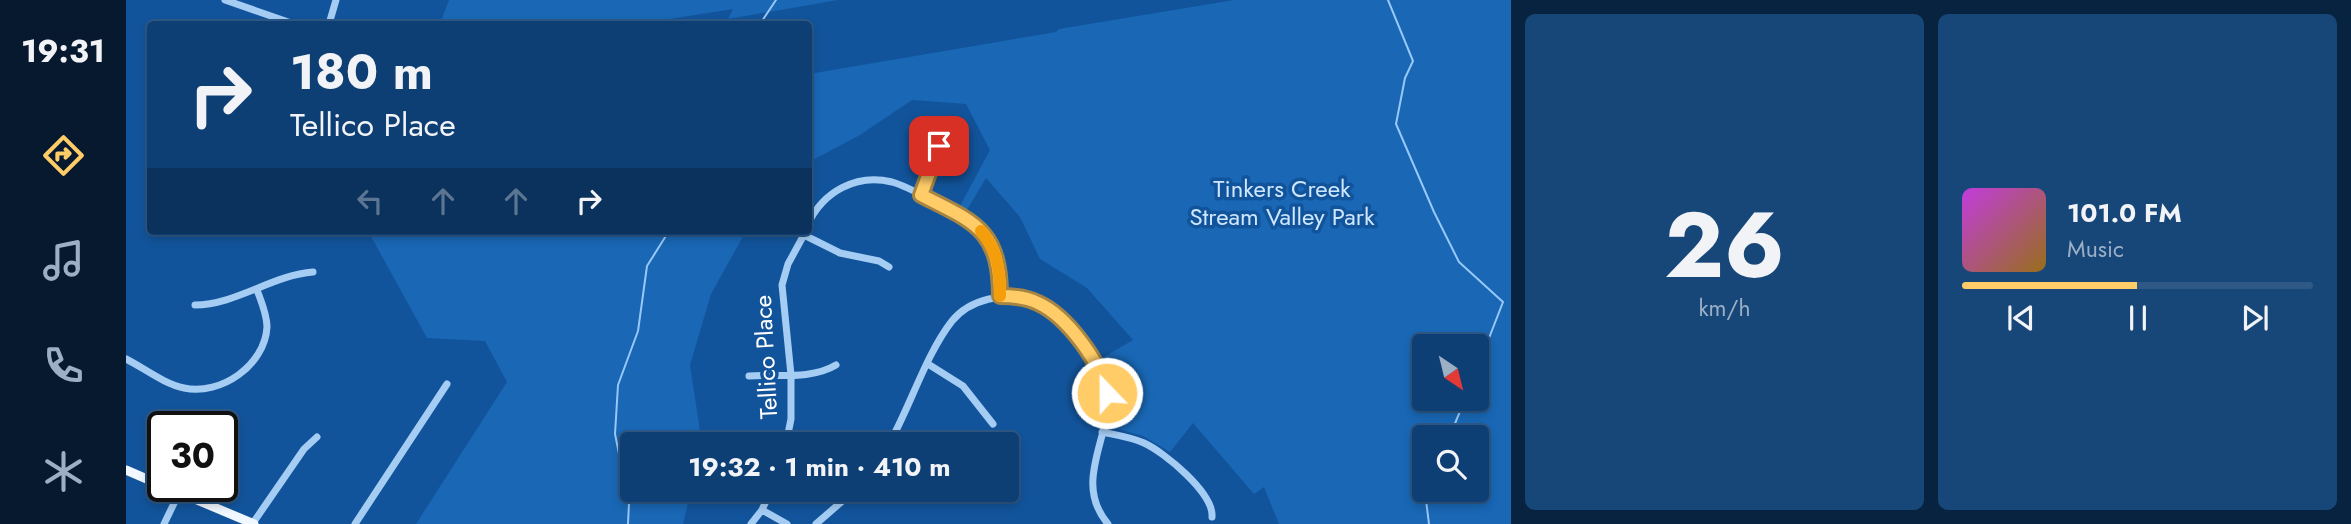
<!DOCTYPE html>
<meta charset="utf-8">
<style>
:root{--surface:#0e3f74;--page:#174679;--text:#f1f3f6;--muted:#9bafc5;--line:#2e5886;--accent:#ffcc68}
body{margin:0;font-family:Jost,sans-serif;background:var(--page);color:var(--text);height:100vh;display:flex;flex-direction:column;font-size:26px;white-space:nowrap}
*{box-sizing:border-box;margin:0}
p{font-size:23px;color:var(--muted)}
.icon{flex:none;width:38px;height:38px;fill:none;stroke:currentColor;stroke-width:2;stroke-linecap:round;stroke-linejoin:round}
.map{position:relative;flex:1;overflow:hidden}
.side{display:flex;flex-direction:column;gap:14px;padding:14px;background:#082340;width:840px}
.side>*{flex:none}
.guide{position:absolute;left:21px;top:21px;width:665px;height:214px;border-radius:7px;box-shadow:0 4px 10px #0003,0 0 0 2px var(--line);background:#0e3f74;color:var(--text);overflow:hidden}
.needle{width:46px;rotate:145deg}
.tools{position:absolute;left:1286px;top:334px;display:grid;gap:14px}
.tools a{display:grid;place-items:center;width:77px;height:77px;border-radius:7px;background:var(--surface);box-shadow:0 4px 10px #0003,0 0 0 2px var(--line);font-size:35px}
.speed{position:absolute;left:21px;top:411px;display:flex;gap:14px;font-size:35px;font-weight:700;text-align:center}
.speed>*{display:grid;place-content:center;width:91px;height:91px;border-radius:50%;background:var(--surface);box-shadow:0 4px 10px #0003,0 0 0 2px var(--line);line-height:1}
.speed .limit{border:4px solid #111;border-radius:10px;background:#fff;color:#111}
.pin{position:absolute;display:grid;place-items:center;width:60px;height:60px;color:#fff;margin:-30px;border-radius:14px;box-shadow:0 4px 10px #0006}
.me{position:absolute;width:77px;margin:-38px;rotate:338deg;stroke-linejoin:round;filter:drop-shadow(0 0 5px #0008)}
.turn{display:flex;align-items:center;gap:24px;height:147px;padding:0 28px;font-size:32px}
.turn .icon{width:91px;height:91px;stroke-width:2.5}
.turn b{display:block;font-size:49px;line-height:60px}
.lanes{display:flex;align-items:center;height:66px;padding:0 28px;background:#0003;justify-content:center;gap:35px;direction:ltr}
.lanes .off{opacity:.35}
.side .tile{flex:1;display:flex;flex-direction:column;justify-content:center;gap:10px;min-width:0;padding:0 24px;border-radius:10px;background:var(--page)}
.side .dial{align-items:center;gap:0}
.dial b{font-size:91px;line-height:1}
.song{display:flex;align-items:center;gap:21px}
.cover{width:84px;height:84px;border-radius:10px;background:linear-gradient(135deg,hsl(290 70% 55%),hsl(40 70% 35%))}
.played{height:7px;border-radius:4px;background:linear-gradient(90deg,var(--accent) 50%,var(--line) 50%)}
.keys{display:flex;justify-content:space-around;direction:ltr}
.side .tiles{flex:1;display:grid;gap:14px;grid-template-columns:repeat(2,1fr)}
.trip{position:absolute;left:494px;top:432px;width:399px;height:70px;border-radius:7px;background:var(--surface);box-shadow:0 4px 10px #0003,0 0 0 2px var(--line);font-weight:700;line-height:70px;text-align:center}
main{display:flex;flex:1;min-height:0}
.tabs{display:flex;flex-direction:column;width:126px;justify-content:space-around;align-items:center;background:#06192e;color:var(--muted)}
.tabs .icon{width:49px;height:49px}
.tabs .on{color:var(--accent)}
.tabs b{font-size:32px;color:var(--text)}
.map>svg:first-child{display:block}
.green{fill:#1967b5;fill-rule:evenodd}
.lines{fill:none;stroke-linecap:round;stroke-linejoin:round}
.stream{stroke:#97c8f7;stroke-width:2}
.minor{stroke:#a5cdf4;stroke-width:7}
.major{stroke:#f2f8ff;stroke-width:9}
.route-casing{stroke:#a68544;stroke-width:18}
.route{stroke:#ffcc68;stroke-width:12}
.slow{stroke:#f59e0b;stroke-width:12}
.labels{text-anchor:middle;stroke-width:7;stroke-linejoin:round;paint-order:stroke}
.park-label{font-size:24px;fill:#cee6fe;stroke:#12549b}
.street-label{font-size:24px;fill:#fff;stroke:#12549b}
</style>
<main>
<nav class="tabs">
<b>19:31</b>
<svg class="icon on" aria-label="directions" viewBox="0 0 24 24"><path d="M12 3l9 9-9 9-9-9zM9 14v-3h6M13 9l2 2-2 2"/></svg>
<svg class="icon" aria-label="music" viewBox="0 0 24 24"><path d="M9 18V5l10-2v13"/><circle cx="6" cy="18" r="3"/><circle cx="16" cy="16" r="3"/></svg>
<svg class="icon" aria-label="phone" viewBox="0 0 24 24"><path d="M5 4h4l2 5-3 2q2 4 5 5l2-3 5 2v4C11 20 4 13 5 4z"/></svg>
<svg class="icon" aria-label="climate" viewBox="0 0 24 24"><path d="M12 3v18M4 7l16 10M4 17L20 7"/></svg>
</nav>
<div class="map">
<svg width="1385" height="524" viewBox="0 0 1385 524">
<rect width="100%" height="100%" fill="#12549b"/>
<!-- green -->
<path class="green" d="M 323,0 L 712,0 L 602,19 L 607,9 L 537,20 L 525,24 L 314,24 Z
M 1108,0 L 1385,0 L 1385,524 L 1153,524 L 1138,487 L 1128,494 L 1067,423 L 1044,452 L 1017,436 L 989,428 L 984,421 C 989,398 988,379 976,358 L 1007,340 L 961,288 L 914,259 L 894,217 L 860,178 L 841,210 L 834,206 L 864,150 L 840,104 L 786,100 L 734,135 L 683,162 L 683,74 L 930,32 L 933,29 ZM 1298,346 L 1351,346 L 1351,399 L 1298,399 ZM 1298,438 L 1351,438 L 1351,490 L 1298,490 Z
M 242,231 L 620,231 L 585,294 L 564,365 L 576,444 L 506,444 L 506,490 L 565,490 L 557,524 L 290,524 L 381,382 L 359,341 L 301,338 Z"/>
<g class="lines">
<!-- stream -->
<path class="stream" d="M 1262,0 L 1287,61 L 1279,78 L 1270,124 L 1308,212 L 1333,262 L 1377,302 L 1351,369
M 634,24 L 650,0
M 1326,438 L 1328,426 L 1339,399
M 502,524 L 503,503 L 489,434 L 492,385 L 512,331 L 521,266 L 543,231
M 1303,524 L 1300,500 L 1304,490"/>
<!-- minor -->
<path class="minor" d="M 99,0 L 168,24
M 203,24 L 210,0
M 795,195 L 813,146
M 682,224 C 697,192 730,173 766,182 C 783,187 799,197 815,205 C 833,214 851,222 862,239 C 874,257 874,276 874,296
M 678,235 L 714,253 L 753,261 L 763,267
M 69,305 C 109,305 147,275 187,272
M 0,359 C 18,368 38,384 58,388 C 95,396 139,365 141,327 C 141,314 135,301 131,290
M 802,364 L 837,386 L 867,424
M 623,376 C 651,374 685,380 710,365
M 976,432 C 990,435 1005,437 1018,443 C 1038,452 1088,493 1086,517
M 660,444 L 665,419 L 665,375 L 656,285 L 662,264 L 680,231
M 763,444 C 784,407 800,354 826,321 C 844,299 878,292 904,300 C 924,306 936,320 949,336 C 963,351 978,369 981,390 C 988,435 945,480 982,524
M 636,510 L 661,524
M 127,523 L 178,449 L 191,437
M 38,524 L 53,493
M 229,524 L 321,384
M 625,524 L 636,510 L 645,490
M 690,524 L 729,490"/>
<!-- major -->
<path class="major" d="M 0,470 L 37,486
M 38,486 L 128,524"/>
</g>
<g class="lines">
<defs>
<path id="route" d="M 813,146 L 795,195 C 848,222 874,229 874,296 C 887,296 900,297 912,303 C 941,316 975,363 981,393"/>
</defs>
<!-- route casing -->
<use href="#route" class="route-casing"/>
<!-- route -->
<use href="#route" class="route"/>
<!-- slow -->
<path class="slow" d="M 855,231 C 872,251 874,271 874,296"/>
</g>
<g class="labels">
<!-- park labels -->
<g class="park-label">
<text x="1156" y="197">Tinkers Creek<tspan x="1156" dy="28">Stream Valley Park</tspan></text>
</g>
<!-- street labels -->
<g class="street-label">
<text transform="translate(640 357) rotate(-93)" y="8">Tellico Place</text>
</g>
</g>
</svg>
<div class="tools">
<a><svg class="needle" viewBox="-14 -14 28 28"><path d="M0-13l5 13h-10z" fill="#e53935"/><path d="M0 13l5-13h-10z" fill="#9bafc5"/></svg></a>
<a><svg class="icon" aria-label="search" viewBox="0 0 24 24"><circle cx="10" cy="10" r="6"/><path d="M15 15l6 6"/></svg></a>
</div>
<div class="speed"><div class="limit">30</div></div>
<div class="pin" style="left:813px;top:146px;background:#d93025"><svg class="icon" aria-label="arrive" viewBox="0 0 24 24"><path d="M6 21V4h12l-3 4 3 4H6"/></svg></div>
<svg class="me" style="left:981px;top:393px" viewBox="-20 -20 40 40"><circle r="17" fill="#ffcc68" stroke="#fff" stroke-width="3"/><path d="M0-11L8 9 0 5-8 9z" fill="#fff"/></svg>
<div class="trip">19:32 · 1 min · 410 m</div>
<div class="guide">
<div class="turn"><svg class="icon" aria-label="right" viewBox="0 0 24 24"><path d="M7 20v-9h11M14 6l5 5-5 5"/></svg><div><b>180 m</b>Tellico Place</div></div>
<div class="lanes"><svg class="icon off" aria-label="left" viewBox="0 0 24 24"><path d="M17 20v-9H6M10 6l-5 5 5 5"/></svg><svg class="icon off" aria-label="ahead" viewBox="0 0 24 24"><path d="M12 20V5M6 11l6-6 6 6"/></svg><svg class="icon off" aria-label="ahead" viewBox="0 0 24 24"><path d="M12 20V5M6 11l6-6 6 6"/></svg><svg class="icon" aria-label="right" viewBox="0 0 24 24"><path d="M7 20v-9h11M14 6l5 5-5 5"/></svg></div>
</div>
</div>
<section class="side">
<div class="tiles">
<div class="tile dial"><b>26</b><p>km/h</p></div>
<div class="tile">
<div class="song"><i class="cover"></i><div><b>101.0 FM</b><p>Music</p></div></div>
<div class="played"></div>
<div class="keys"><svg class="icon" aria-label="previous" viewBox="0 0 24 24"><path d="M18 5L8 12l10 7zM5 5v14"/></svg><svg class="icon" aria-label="pause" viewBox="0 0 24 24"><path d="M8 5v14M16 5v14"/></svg><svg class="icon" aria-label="next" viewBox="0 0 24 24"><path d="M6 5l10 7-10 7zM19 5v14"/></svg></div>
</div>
</div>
</section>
</main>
